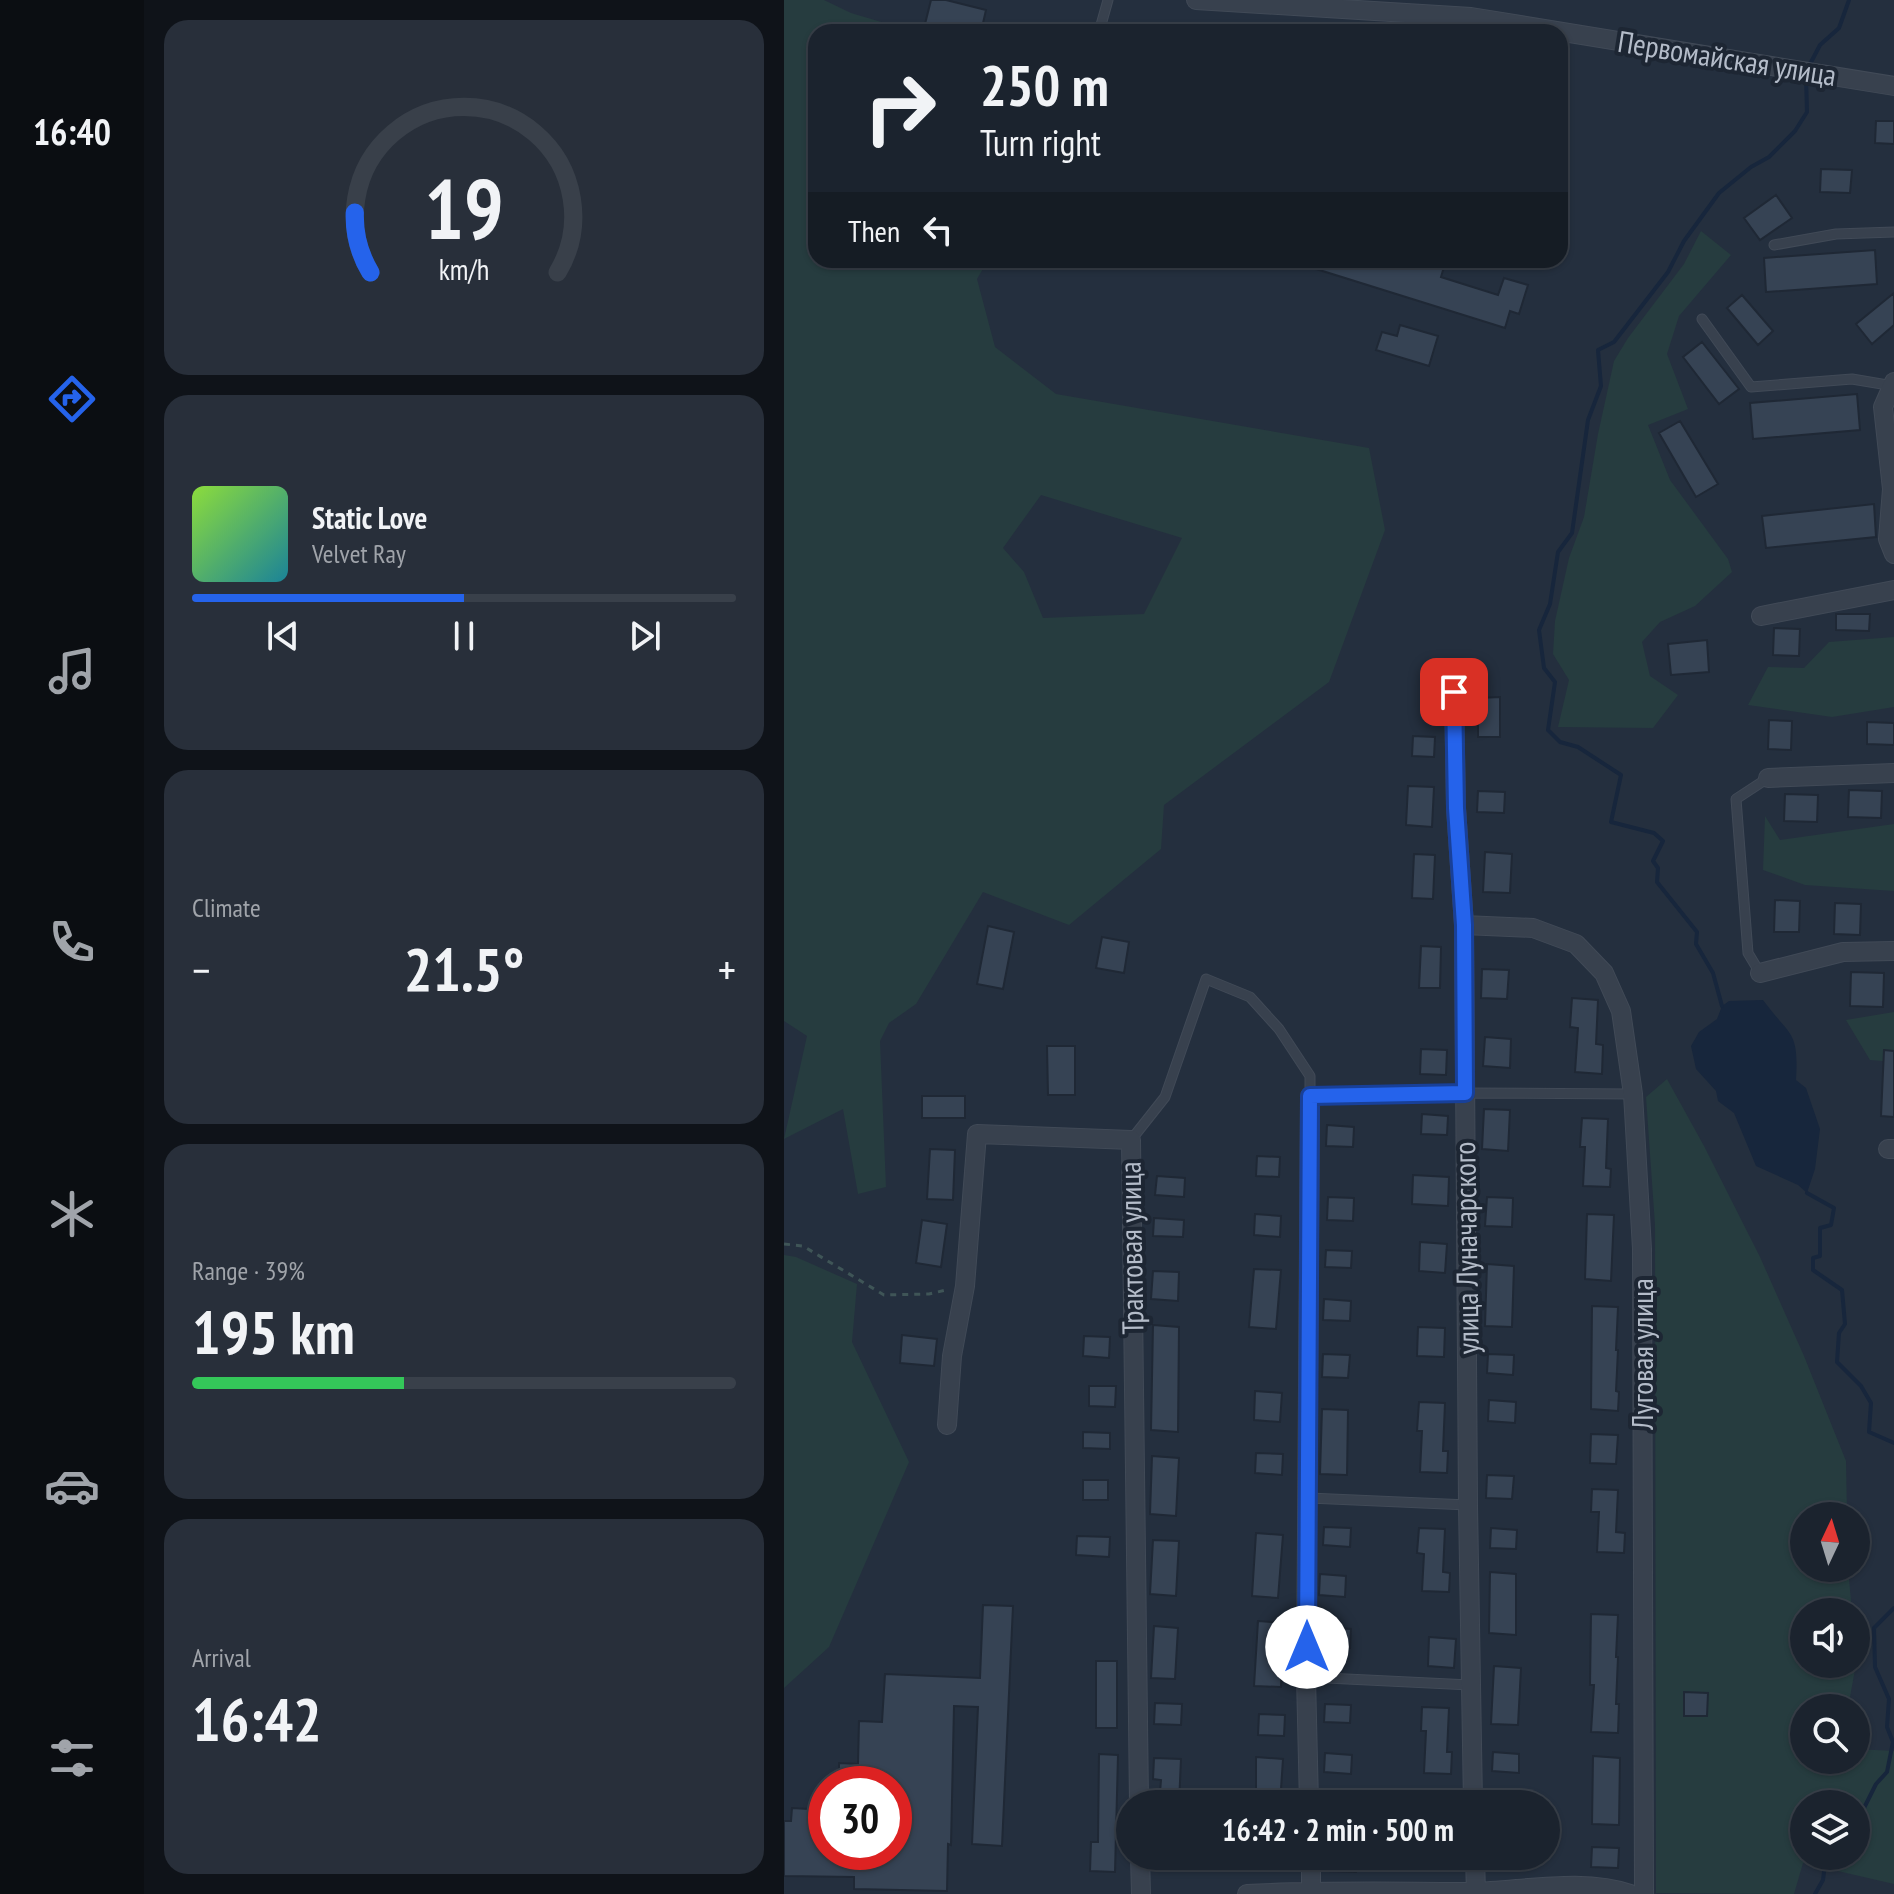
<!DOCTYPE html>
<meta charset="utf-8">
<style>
:root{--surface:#1b232e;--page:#282f3a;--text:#f1f3f6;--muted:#a0a4aa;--line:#39404a;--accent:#2563eb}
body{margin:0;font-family:"PT Sans Narrow",sans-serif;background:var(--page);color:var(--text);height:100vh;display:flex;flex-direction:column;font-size:30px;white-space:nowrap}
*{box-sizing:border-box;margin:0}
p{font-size:26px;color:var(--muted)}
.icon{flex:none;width:44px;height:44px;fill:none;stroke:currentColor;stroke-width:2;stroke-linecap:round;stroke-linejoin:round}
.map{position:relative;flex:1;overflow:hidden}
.panel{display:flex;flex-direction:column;gap:20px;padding:20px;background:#0f1319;width:640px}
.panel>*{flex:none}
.banner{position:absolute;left:24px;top:24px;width:760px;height:244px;border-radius:24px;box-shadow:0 2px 6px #0004,0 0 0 2px var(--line);background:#1b232e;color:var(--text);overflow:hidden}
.needle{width:52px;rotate:4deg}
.fabs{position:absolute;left:1006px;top:1502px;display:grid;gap:16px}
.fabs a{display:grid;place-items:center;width:80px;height:80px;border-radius:50%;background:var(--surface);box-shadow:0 2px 6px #0004,0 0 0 2px var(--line);font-size:40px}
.speed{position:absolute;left:24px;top:1766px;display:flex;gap:16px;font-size:40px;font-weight:700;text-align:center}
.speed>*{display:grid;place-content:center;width:104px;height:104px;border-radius:50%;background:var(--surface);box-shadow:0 2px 6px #0004,0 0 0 2px var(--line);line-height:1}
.speed .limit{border:12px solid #d22;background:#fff;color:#111}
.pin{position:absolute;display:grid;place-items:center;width:68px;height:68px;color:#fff;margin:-34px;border-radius:16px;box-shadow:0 4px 12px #0006}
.me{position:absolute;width:88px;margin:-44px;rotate:0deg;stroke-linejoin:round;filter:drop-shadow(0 0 6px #0008)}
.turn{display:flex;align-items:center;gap:28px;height:168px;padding:0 40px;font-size:36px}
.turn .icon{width:104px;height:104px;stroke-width:2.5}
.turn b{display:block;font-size:56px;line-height:68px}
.then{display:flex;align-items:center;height:76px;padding:0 40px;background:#0003;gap:16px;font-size:30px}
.big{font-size:60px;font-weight:800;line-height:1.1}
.panel .widget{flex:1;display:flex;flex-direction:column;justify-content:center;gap:12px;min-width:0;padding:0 28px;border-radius:24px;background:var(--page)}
.panel .dial{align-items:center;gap:0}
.dial svg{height:208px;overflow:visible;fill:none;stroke:var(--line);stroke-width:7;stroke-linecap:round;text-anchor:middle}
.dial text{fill:var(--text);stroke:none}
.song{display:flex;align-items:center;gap:24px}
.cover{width:96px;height:96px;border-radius:12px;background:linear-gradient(135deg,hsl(90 70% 55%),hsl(190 70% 35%))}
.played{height:8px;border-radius:4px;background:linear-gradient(90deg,var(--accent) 50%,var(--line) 50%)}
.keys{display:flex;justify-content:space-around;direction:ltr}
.heat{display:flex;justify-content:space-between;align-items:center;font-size:44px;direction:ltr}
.charge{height:12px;border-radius:6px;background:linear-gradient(90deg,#34c759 39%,var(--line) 0)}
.trip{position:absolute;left:332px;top:1790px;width:444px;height:80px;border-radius:40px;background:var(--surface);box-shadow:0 2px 6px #0004,0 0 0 2px var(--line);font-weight:800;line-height:80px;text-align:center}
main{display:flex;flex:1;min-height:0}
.dock{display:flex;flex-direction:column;width:144px;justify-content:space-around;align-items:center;background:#0b0e12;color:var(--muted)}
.dock .icon{width:56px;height:56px}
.dock .current{color:var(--accent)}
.dock b{font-size:36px;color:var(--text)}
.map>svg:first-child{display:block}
.green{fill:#263c3f;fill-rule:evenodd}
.water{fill:#17263c}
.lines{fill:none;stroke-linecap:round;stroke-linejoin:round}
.stream{stroke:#17263c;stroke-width:4}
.building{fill:#364354;stroke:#1f2835;stroke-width:2}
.lane-casing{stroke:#414a57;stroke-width:11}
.street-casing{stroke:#414a57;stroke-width:20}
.path{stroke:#3f5557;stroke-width:3;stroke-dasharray:6 6;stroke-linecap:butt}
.lane{stroke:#38414e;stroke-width:9}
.street{stroke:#38414e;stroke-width:18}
.route-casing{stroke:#184099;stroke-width:20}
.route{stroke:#2563eb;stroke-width:14}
.labels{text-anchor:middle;stroke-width:8;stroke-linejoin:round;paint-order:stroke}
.street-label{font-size:30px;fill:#b4bcc9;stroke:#1d2633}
</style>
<main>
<nav class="dock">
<b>16:40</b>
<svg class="icon current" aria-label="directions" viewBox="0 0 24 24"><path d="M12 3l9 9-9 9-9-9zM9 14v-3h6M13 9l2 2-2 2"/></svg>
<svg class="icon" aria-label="music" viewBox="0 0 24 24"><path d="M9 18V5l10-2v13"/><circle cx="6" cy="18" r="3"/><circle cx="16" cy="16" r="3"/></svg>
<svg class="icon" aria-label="phone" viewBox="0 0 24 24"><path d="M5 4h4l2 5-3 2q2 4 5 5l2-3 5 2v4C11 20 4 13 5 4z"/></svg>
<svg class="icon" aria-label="climate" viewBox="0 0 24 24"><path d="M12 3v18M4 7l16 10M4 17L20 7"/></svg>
<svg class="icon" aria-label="car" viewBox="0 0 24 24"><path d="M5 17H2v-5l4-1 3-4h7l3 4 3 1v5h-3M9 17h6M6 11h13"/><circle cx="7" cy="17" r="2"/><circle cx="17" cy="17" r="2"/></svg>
<svg class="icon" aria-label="filters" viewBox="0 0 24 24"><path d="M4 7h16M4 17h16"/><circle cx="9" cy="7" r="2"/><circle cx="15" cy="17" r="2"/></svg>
</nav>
<section class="panel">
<div class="widget dial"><svg viewBox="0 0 100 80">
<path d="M14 69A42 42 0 1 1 86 69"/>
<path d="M14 69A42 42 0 0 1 8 46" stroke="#2563eb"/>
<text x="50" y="56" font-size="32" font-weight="700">19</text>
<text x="50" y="72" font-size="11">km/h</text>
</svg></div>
<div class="widget">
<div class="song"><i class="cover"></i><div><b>Static Love</b><p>Velvet Ray</p></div></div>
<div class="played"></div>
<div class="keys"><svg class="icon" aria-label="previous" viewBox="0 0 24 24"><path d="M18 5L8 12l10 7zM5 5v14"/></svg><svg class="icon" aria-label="pause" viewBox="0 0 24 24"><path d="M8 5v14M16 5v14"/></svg><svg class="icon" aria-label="next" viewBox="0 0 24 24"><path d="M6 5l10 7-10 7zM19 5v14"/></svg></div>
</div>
<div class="widget"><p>Climate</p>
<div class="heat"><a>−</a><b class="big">21.5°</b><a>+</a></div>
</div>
<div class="widget"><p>Range · 39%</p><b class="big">195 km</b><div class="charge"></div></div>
<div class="widget"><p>Arrival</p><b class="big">16:42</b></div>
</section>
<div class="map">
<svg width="1110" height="1894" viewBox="0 0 1110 1894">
<rect width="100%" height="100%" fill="#242f3e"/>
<!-- green -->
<path class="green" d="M 0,0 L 40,0 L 67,13 L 131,32 L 32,32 L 32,260 L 204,260 L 193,279 L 211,347 L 272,394 L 585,448 L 601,530 L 545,682 L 380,805 L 377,849 L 285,925 L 199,892 L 132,1004 L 105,1023 L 96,1041 L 102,1187 L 74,1194 L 59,1109 L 0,1139 L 23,1036 L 0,1021 ZM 257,495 L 398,538 L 360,614 L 259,618 L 240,572 L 219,548 Z
M 917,231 L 947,255 L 895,316 L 883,354 L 904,409 L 864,425 L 886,480 L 944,559 L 948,572 L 911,606 L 876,622 L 858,642 L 866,676 L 894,695 L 869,728 L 774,727 L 785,680 L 769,654 L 771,621 L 785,558 L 800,517 L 814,434 L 830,361 L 844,338 L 900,264 Z
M 1110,637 L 1110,707 L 1048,717 L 964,705 L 984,667 L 1020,668 L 1045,642 Z
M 981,816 L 996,840 L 1110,824 L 1110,891 L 1021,885 L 979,870 Z
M 1110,1012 L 1110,1062 L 1086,1060 L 1062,1020 Z
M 883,1079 L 920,1146 L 976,1257 L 1020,1356 L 1062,1461 L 1063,1516 L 1020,1516 L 1020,1568 L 1064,1568 L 1068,1612 L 1020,1612 L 1020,1664 L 1072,1664 L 1064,1708 L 1020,1708 L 1020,1760 L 1072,1760 L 1072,1749 L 1110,1751 L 1110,1884 L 1019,1863 L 1010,1894 L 872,1893 L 871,1225 L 862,1097 ZM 1020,1804 L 1072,1804 L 1072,1856 L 1020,1856 Z
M 0,1255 L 12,1257 L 73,1284 L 68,1342 L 125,1462 L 45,1647 L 0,1688 Z"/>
<!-- water -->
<path class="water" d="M 979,1000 C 1006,1037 1015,1029 1012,1080 L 1022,1088 L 1036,1129 L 1031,1169 L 1023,1193 L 1014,1185 L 972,1166 L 950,1113 L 934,1101 L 932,1091 L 912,1069 L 907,1046 L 915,1032 L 933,1019 L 938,1006 L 945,1001 Z"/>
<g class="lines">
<!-- stream -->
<path class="stream" d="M 1024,68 L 1036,45 L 1055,28 L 1065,0
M 938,1006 L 929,973 L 912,944 L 913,932 L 873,882 L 874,868 L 869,861 L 879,841 L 870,833 L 827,822 L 837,775 L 794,747 L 776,742 L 764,730 L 771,682 L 760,668 L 755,630 L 766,604 L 774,552 L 788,533 L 804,420 L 817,386 L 814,350 L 830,342 L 884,272 L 900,241 L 935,193 L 967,167 L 985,157 L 1011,131 L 1023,112 L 1022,76
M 1023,1193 L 1050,1208 L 1047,1225 L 1036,1228 L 1036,1256 L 1029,1258 L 1029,1270 L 1058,1290 L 1061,1324 L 1055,1333 L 1053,1362 L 1077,1386 L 1087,1403 L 1085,1432 L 1110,1443
M 1072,1824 L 1092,1784 L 1103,1772 L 1109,1742 L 1103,1727 L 1105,1699 L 1091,1667 L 1090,1628 L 1110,1608
M 1031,1894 L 1039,1880 L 1042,1856"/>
</g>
<!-- building -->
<path class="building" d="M 147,0 L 162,0 L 202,10 L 197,32 L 154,32 L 140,28 Z
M 1092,121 L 1110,121 L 1110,144 L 1091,143 Z
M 1037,169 L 1068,170 L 1066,193 L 1036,192 Z
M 992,195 L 1008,218 L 976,240 L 960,218 Z
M 1091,250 L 1093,284 L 982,292 L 980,258 Z
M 514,260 L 602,260 L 618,265 L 620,260 L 662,260 L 657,277 L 714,295 L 720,278 L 744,285 L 735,314 L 726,311 L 721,328 L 513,263 Z
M 1110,293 L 1110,325 L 1088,344 L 1072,324 Z
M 958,295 L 989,331 L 974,345 L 943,308 Z
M 616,325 L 654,336 L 645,366 L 592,350 L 598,332 L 613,336 Z
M 918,342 L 955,389 L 935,404 L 899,357 Z
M 1073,394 L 1076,430 L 969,439 L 966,403 Z
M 896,421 L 934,484 L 912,497 L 875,433 Z
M 1090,504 L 1092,537 L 982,548 L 978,516 Z
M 1052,614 L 1086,614 L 1085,631 L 1052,630 Z
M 990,628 L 1016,629 L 1015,656 L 989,655 Z
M 923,640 L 925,672 L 887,675 L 884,644 Z
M 716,697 L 716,737 L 694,737 L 694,698 Z
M 985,720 L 1008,721 L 1007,750 L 984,749 Z
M 1083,722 L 1110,723 L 1110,745 L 1083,744 Z
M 629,736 L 651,737 L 650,757 L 628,756 Z
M 624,786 L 650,787 L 648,827 L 622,825 Z
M 1065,790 L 1098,791 L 1097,818 L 1064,817 Z
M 694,791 L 721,792 L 720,813 L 693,812 Z
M 1001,794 L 1034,795 L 1033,822 L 1000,821 Z
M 701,852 L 728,854 L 726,893 L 699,892 Z
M 630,854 L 651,855 L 649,899 L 628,898 Z
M 991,900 L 1016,901 L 1015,932 L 990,932 Z
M 1051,903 L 1077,904 L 1076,935 L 1050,934 Z
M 204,926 L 230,932 L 219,989 L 193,984 Z
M 318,937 L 345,942 L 340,973 L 312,968 Z
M 637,946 L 657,947 L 656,988 L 635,988 Z
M 698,969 L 725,970 L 723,999 L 697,998 Z
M 1067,972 L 1100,973 L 1099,1007 L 1066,1006 Z
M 788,998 L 814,1000 L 812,1044 L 819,1045 L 818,1074 L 791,1072 L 794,1028 L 786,1027 Z
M 701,1037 L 727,1039 L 726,1068 L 699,1066 Z
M 263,1046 L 291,1046 L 291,1095 L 264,1095 Z
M 637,1049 L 663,1050 L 662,1075 L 636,1074 Z
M 1100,1050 L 1110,1051 L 1110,1117 L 1097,1116 Z
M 138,1096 L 181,1096 L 181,1118 L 138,1118 Z
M 700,1109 L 726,1110 L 724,1151 L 698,1149 Z
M 638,1114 L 664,1116 L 663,1135 L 637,1134 Z
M 798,1118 L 824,1119 L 822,1168 L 827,1169 L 826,1187 L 799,1186 L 801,1147 L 796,1147 Z
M 543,1125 L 570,1127 L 569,1147 L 542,1146 Z
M 146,1149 L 171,1150 L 169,1200 L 143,1199 Z
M 473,1156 L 496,1157 L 495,1177 L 472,1176 Z
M 629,1175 L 665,1177 L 664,1206 L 628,1204 Z
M 373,1176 L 401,1178 L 400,1197 L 371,1195 Z
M 544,1197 L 570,1198 L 569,1221 L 543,1220 Z
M 703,1197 L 729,1198 L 728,1227 L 701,1226 Z
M 471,1214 L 497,1216 L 496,1237 L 470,1235 Z
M 803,1214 L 830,1215 L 827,1281 L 801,1279 Z
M 370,1218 L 400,1220 L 399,1237 L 369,1236 Z
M 138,1220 L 163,1224 L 157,1267 L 132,1263 Z
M 636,1242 L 663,1244 L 661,1273 L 635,1271 Z
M 542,1250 L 568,1251 L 567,1268 L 541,1267 Z
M 703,1264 L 730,1266 L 728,1327 L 701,1326 Z
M 470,1269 L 497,1270 L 492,1329 L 465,1327 Z
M 369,1271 L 395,1272 L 394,1301 L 367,1299 Z
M 540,1299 L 567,1301 L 566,1321 L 539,1320 Z
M 808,1306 L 834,1307 L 832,1350 L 834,1350 L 832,1391 L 835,1392 L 834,1411 L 807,1409 Z
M 369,1325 L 395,1327 L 394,1432 L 367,1430 Z
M 634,1327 L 661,1328 L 660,1357 L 633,1356 Z
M 118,1335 L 153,1339 L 150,1366 L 116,1363 Z
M 300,1336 L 326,1337 L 325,1358 L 299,1356 Z
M 539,1354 L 566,1355 L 564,1378 L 538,1377 Z
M 704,1354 L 730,1355 L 729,1375 L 703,1373 Z
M 305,1386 L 332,1386 L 331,1407 L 305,1406 Z
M 471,1391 L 498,1393 L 496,1422 L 470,1420 Z
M 705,1400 L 732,1402 L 731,1423 L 704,1421 Z
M 635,1402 L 661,1403 L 659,1451 L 664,1451 L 663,1473 L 636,1472 L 638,1431 L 633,1431 Z
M 538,1409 L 564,1410 L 563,1475 L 536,1474 Z
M 299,1432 L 326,1433 L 326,1449 L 299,1448 Z
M 807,1434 L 834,1435 L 832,1464 L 806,1463 Z
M 472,1453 L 499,1454 L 498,1475 L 471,1473 Z
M 368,1456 L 395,1458 L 392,1516 L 366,1514 Z
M 703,1475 L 730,1476 L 728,1499 L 702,1498 Z
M 299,1480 L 324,1480 L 324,1500 L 299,1500 Z
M 808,1489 L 834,1490 L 832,1532 L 841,1533 L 840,1553 L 813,1552 L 815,1512 L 807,1512 Z
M 540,1527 L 567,1528 L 566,1547 L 539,1545 Z
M 635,1528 L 661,1529 L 659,1572 L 666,1573 L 665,1592 L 638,1591 L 640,1554 L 633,1553 Z
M 707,1528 L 733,1530 L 732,1549 L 706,1548 Z
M 472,1533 L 499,1535 L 494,1598 L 468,1596 Z
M 293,1536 L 326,1537 L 325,1557 L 292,1555 Z
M 369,1540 L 395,1541 L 392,1596 L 366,1594 Z
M 706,1572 L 732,1574 L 732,1635 L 705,1633 Z
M 536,1574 L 562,1576 L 561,1597 L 535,1595 Z
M 199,1605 L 229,1606 L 218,1846 L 188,1844 L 194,1707 L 170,1706 L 167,1845 L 164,1844 L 163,1891 L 70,1889 L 70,1877 L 0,1876 L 0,1821 L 7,1821 L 8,1808 L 42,1810 L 42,1857 L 110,1858 L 110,1784 L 55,1784 L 55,1763 L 74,1764 L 75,1721 L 98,1722 L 101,1674 L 196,1678 Z
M 807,1614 L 834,1615 L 832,1657 L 834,1657 L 832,1704 L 835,1704 L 834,1733 L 807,1732 L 810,1685 L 806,1685 Z
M 474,1621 L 500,1623 L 497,1687 L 470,1686 Z
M 370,1626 L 394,1628 L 391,1679 L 367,1678 Z
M 540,1627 L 567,1629 L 566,1648 L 539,1646 Z
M 645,1637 L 672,1639 L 670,1668 L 644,1666 Z
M 312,1661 L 333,1661 L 333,1728 L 312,1728 Z
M 710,1666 L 737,1668 L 734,1725 L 707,1724 Z
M 900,1692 L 924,1693 L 923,1716 L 900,1716 Z
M 371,1703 L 398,1704 L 397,1725 L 370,1724 Z
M 541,1704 L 567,1705 L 566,1723 L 540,1722 Z
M 638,1707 L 665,1708 L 663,1752 L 668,1752 L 667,1774 L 640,1773 L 642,1731 L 637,1731 Z
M 475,1714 L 501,1715 L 500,1736 L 474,1735 Z
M 709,1752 L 735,1754 L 735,1773 L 708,1771 Z
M 541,1753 L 568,1755 L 567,1774 L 540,1772 Z
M 315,1754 L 334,1755 L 331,1872 L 306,1871 L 307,1842 L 314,1842 Z
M 809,1756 L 836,1758 L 835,1825 L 808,1824 Z
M 472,1757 L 499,1759 L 496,1804 L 472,1804 Z
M 370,1758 L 397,1759 L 395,1804 L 375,1804 L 377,1780 L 369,1779 Z
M 808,1847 L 835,1848 L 834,1868 L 807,1867 Z
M 373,1856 L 400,1856 L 399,1870 L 373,1869 Z
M 477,1856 L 504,1856 L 503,1869 L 477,1867 Z
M 546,1856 L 573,1856 L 572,1872 L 545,1871 Z
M 637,1856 L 663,1856 L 663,1869 L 636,1868 Z"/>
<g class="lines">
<defs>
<path id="lane" d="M 315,32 L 324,0
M 990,245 L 1052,234 L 1110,232
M 918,319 L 967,387 L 1068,379 L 1110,386
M 976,973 L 964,953 L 952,799 L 984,778
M 347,1140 L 381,1097 L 422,979 L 466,997 L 495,1029 L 526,1076 L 526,1096 L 681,1093 L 849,1094
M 525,1498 L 684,1505
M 522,1677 L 686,1685"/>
<path id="street" d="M 412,0 L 687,17 L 1110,86
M 1110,382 L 1099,407 L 1108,489 L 1104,539 L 1110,554
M 977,616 L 1110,590
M 670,692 L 672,808 L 680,925 L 684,1505 L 689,1804
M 984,778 L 1110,773
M 680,925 L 749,928 L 792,944 L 820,973 L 837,1011 L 849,1094 L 858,1249 L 860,1894
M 976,973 L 1059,952 L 1110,951
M 1104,1149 L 1110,1149
M 163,1425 L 168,1356 L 181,1286 L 193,1134 L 347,1140 L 355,1804
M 525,1804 L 522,1677 L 526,1096
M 356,1856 L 357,1894
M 527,1856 L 527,1894
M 691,1856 L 692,1894
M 463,1894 C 538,1890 613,1892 689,1892 C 737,1891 800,1877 846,1894"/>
</defs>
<!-- lane casing -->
<use href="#lane" class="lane-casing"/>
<!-- street casing -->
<use href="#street" class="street-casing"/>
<!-- path -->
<path class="path" d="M 0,1244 L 19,1246 L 100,1295 L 145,1294 L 162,1290"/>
<!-- lane -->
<use href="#lane" class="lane"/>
<!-- street -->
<use href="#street" class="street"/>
</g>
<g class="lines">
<defs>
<path id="route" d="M 523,1647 L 526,1096 L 681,1093 L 680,925 L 672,808 L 670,692"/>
</defs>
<!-- route casing -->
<use href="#route" class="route-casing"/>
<!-- route -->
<use href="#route" class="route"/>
</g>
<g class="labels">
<!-- street labels -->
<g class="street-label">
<text transform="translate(943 59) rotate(9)" y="10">Первомайская улица</text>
<text transform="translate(348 1248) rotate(-91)" y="10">Трактовая улица</text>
<text transform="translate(683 1248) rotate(-91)" y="10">улица Луначарского</text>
<text transform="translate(859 1354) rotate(-90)" y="10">Луговая улица</text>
</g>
</g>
</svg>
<div class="fabs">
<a><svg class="needle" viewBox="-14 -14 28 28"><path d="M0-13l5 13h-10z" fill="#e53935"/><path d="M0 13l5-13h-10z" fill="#a0a4aa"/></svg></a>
<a><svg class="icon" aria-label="sound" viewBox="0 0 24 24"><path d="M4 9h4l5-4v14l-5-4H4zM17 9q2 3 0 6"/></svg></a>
<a><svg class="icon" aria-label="search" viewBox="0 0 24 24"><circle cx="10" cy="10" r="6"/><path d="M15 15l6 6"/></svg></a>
<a><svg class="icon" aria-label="layers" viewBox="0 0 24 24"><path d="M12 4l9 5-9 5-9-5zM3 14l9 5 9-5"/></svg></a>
</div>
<div class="speed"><div class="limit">30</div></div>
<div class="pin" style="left:670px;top:692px;background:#d93025"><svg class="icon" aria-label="arrive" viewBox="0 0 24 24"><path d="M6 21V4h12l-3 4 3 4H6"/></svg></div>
<svg class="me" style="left:523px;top:1647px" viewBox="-20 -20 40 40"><circle r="19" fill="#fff"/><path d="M0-13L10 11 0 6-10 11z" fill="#2563eb"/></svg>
<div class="trip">16:42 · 2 min · 500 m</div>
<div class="banner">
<div class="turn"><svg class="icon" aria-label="right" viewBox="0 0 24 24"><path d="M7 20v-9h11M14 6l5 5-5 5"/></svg><div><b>250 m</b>Turn right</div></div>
<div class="then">Then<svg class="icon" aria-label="left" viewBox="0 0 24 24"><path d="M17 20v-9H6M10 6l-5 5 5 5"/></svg></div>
</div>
</div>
</main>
